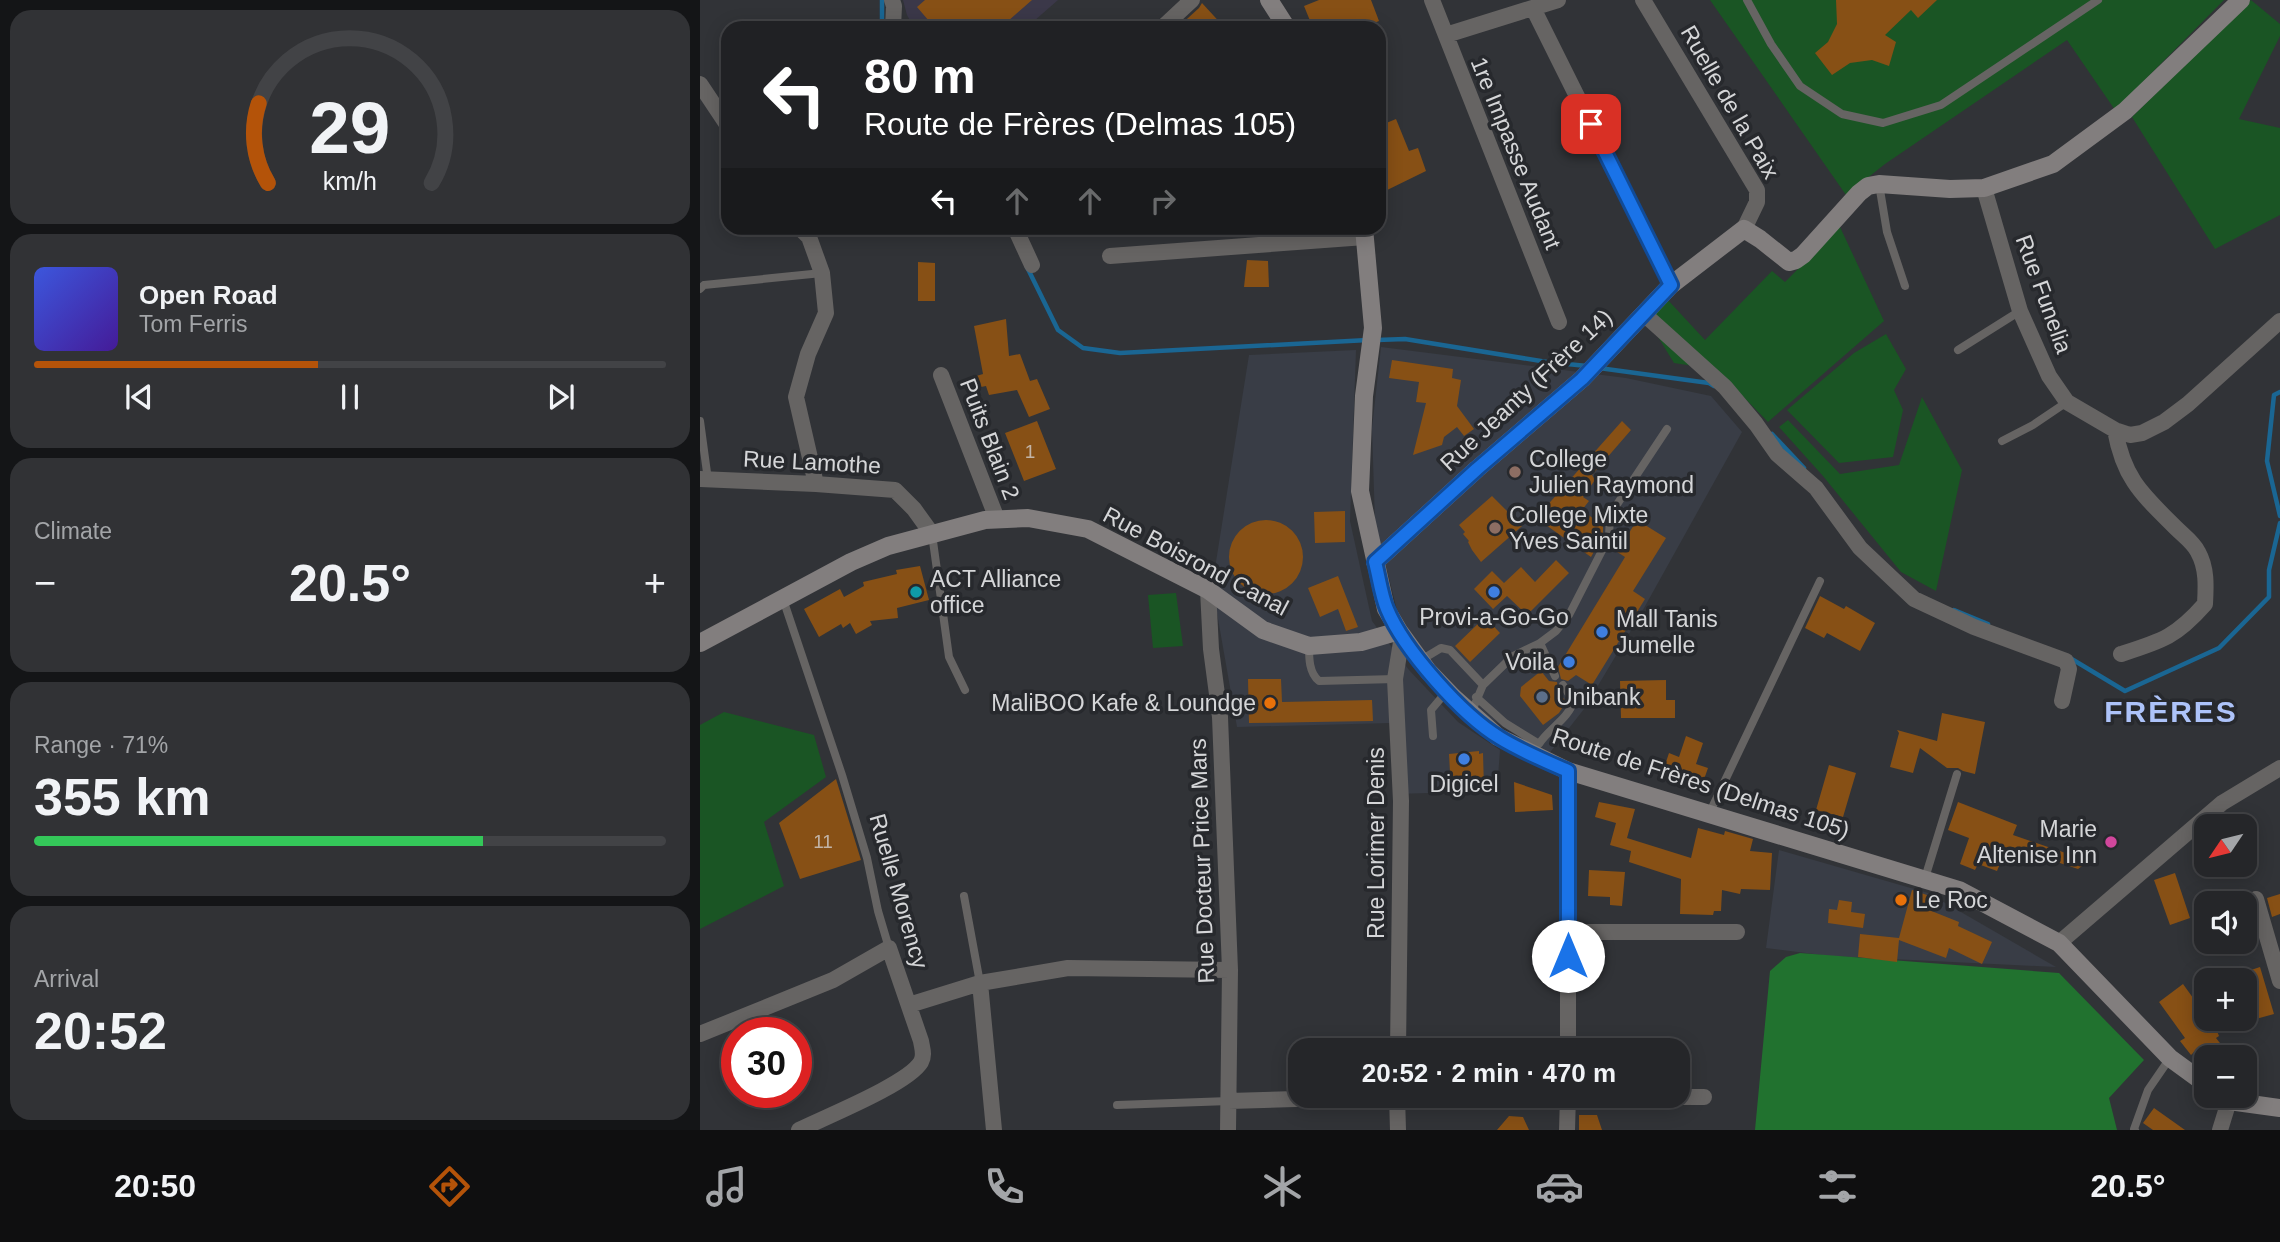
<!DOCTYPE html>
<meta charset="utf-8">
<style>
:root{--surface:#252629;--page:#313235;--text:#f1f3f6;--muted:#a3a5a8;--line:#424346;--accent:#b45309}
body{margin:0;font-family:Arial,sans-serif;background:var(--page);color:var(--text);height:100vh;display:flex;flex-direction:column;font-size:26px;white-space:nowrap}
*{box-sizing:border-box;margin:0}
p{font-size:23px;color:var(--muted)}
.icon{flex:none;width:38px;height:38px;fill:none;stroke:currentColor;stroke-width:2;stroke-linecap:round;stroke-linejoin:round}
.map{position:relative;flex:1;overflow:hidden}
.panel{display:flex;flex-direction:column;gap:10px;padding:10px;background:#141517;width:700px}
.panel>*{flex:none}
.banner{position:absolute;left:21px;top:21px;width:665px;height:214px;border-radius:21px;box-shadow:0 4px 18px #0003,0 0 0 2px var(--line);background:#202124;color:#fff;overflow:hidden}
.needle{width:46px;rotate:235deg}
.controls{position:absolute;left:1494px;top:814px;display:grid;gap:14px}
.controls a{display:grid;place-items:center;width:63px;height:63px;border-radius:14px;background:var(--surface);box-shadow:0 4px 18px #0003,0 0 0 2px var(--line);font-size:35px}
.speed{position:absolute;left:21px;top:1017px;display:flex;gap:14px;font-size:35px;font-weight:700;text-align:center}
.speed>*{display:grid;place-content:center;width:91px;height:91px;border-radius:50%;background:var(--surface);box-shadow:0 4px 18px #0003,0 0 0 2px var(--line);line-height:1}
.speed .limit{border:10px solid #d22;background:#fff;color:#111}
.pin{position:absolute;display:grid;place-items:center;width:60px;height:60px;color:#fff;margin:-30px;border-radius:14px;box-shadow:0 4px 10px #0006}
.me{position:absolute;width:77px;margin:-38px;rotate:0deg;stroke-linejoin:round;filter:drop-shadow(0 0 5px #0008)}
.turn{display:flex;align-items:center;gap:24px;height:147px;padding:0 28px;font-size:32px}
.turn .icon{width:91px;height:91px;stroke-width:2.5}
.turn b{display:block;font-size:49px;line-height:60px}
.lanes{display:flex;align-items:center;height:66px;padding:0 28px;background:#0003;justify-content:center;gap:35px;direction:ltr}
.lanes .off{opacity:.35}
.big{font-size:52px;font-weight:800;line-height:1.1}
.panel .tile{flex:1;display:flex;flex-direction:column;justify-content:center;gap:10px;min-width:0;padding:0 24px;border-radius:21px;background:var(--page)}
.panel .dial{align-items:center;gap:0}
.dial svg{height:182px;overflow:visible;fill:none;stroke:var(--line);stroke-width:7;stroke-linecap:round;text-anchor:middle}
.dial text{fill:var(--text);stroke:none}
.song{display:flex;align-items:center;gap:21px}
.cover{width:84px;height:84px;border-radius:10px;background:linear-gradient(135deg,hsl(230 70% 55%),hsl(260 70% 35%))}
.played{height:7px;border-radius:4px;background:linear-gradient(90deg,var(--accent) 45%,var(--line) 45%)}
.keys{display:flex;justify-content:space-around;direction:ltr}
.heat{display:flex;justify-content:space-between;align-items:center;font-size:38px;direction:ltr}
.charge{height:10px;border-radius:5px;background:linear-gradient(90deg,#34c759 71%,var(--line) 0)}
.trip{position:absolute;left:588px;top:1038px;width:402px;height:70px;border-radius:21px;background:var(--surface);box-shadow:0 4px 18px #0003,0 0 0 2px var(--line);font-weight:800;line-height:70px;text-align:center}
.tab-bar{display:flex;height:112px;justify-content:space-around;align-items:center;background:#0f0f10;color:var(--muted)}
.tab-bar .icon{width:49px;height:49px}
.tab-bar .on{color:var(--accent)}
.tab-bar b{font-size:32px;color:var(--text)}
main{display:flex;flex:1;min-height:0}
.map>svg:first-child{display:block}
.built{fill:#393d46}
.industrial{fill:#3b3849}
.green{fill:#1a5524}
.forest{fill:#21722f}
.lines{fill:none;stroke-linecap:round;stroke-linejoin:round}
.stream{stroke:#1a6693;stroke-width:4.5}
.building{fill:#875015}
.lane{stroke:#666463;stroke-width:8}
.street{stroke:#666463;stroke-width:16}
.secondary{stroke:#827e7e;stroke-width:18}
.route-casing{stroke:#114b97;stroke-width:18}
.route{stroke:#1a73e8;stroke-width:12}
.education-dot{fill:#8d6e63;stroke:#27292d;stroke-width:2.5}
.culture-dot{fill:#0f9aa8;stroke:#27292d;stroke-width:2.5}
.shop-dot{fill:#3f7fe0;stroke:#27292d;stroke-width:2.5}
.service-dot{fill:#5c6f8a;stroke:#27292d;stroke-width:2.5}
.food-dot{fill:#e8710a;stroke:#27292d;stroke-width:2.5}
.hotel-dot{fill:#d1479c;stroke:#27292d;stroke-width:2.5}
.labels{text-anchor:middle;stroke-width:7;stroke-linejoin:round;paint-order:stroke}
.number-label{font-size:19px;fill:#c2b4a7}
.street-label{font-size:23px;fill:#d5d6d8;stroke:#27292d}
.poi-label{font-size:23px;fill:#d5d6d8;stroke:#27292d;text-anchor:start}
.district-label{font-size:30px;font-weight:bold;letter-spacing:2px;fill:#adc3f9;stroke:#27292d}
</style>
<main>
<section class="panel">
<div class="tile dial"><svg viewBox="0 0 100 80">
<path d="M14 69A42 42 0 1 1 86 69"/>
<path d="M14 69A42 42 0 0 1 10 34" stroke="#b45309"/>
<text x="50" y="56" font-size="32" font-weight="700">29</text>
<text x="50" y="72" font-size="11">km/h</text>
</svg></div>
<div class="tile">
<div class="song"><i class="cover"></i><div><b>Open Road</b><p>Tom Ferris</p></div></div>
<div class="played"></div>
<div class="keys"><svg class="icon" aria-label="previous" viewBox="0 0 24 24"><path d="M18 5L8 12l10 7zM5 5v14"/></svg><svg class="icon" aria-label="pause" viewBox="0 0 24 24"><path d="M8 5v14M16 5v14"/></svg><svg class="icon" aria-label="next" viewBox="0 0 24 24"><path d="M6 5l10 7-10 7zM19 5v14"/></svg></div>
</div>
<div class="tile"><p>Climate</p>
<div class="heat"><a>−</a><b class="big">20.5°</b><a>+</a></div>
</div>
<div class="tile"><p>Range · 71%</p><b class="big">355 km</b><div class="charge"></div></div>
<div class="tile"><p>Arrival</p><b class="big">20:52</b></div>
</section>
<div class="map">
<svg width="1580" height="1130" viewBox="0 0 1580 1130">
<rect width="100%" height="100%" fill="#313337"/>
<!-- built -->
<path class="built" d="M 681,347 L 926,378 L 1011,396 L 1042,432 L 939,617 L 884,709 L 848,755 L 786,716 L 746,679 L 702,630 L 675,522 L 672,428 Z
M 656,350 L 650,521 L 672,621 L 709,670 L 758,722 L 800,750 L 797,791 L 694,794 L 690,723 L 537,727 L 514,596 L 515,568 L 549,355 Z
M 1079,850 L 1228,893 L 1356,967 L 1130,956 L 1066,948 Z"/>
<!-- industrial -->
<path class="industrial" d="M 203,0 L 358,0 L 326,28 L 214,28 L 207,15 Z"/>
<!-- green -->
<path class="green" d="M 1010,0 L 1524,0 L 1415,110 L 1367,40 L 1185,164 L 1146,195 Z
M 1551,0 L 1580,24 L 1580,36 L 1539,119 L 1580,128 L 1580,215 L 1515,249 L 1432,117 Z
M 1140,227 L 1184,321 L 1068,422 L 1031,384 L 1000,367 L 974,363 L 947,319 L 967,299 L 1005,340 L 1072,271 L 1085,282 Z
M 1186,334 L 1206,369 L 1194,390 L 1203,410 L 1193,457 L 1139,463 L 1087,410 L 1154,353 Z
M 1222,397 L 1262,470 L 1236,591 L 1201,572 L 1123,476 L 1079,427 L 1088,420 L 1140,474 L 1199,465 Z
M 476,593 L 483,646 L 453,648 L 448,595 Z
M 24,712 L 114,735 L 126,777 L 64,822 L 84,886 L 0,929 L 0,725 Z"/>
<!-- forest -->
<path class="forest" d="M 1100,953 L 1359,973 L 1444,1060 L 1409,1098 L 1417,1130 L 1055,1130 L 1070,971 L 1086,957 Z"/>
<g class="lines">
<!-- stream -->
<path class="stream" d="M 182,28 L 182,0
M 327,267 L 358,330 L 383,348 L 420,353 L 668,340
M 677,340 L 705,339 L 847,362 L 887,366
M 899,368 L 1009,383 L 1014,386
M 1580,392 L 1574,395 L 1567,461 L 1580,516
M 1072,434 L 1104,468
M 1254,610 L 1288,624
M 1370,658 L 1425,691 L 1519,648 L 1569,597 L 1569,570 L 1580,523"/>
</g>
<!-- building -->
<path class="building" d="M 225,0 L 332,0 L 300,28 L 235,28 L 217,7 Z
M 619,0 L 671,0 L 679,21 L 662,28 L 613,28 L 604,6 Z
M 1136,0 L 1237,0 L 1218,18 L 1211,10 L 1185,35 L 1196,42 L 1189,66 L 1172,60 L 1150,63 L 1132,75 L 1115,53 L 1128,42 L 1137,24 Z
M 502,3 L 525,28 L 477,28 L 499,8 Z
M 696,119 L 709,151 L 718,148 L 726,171 L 679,194 L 679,126 Z
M 547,260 L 568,261 L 569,287 L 544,287 Z
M 218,262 L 235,263 L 235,301 L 218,301 Z
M 306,319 L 309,356 L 320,354 L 330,381 L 337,379 L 350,409 L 329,417 L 317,390 L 289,395 L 286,386 L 276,388 L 273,377 L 283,374 L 274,326 Z
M 692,360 L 753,369 L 752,378 L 761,380 L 757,406 L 774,429 L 764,436 L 757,427 L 744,437 L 742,445 L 713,455 L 726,403 L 716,402 L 719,382 L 689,378 Z
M 337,421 L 356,469 L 324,481 L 305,433 Z
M 922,421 L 931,430 L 892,475 L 895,480 L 883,497 L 889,501 L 882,510 L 903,526 L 903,535 L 891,557 L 836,518 Z
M 792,496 L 822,526 L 781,562 L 772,550 L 768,542 L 769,541 L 763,534 L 765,532 L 759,525 Z
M 645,511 L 645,542 L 615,543 L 614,512 Z
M 937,520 L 966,538 L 933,591 L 945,599 L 892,685 L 876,675 L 868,681 L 861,679 L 858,667 L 925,557 L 911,548 L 916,535 L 924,541 Z
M529 557a37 37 0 1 1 74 0a37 37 0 1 1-74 0Z
M 856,560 L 869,573 L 827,615 L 807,596 L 793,609 L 774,589 L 792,571 L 804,583 L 821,567 L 835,582 Z
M 220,566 L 229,600 L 197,608 L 198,618 L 170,621 L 172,625 L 156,634 L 150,623 L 143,628 L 141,624 L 119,637 L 104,609 L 140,589 L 144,597 L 164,586 L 163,582 L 197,574 L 196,570 Z
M 638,576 L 658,627 L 646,631 L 638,609 L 620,617 L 608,588 Z
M 1120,596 L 1144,609 L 1146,606 L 1175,623 L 1160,651 L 1127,633 L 1124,638 L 1105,628 Z
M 785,617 L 800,633 L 770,662 L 755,646 Z
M 841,671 L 849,681 L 857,682 L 858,690 L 866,702 L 859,713 L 843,725 L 820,696 L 821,687 Z
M 548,679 L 581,679 L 582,702 L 672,700 L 673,721 L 549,723 Z
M 966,680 L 966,700 L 975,700 L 975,718 L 921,718 L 920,681 Z
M 1242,713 L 1285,722 L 1275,774 L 1263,771 L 1258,768 L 1247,768 L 1220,748 L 1213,773 L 1190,767 L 1199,733 L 1197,730 L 1237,741 Z
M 986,736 L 1003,743 L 996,764 L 1008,768 L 1001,788 L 962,774 L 969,753 L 979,757 Z
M 779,751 L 779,754 L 783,753 L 784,789 L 751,791 L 749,754 Z
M 1129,765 L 1156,773 L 1143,817 L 1116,810 Z
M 136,779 L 161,860 L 100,879 L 79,823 Z
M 814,782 L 852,795 L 853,810 L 815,812 Z
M 899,802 L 935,809 L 927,838 L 991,858 L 998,828 L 1024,835 L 1025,831 L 1053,839 L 1050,851 L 1072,853 L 1070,890 L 1041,889 L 1040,894 L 1022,890 L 1021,911 L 1014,911 L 1013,915 L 980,914 L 981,879 L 929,862 L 931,851 L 910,845 L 916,823 L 895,817 Z
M 1258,802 L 1317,825 L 1313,835 L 1389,861 L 1378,869 L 1357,862 L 1355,865 L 1308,849 L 1306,849 L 1297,871 L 1278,864 L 1275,870 L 1260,864 L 1269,838 L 1248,830 Z
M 889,870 L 925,872 L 922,906 L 910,905 L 910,897 L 888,896 Z
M 1475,873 L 1490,918 L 1470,925 L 1454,880 Z
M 1212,890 L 1227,895 L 1224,908 L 1259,922 L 1258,926 L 1292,942 L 1282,964 L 1249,948 L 1246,958 L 1199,940 L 1197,962 L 1158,957 L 1160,934 L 1199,938 Z
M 1580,894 L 1580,914 L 1572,917 L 1567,898 Z
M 1139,900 L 1152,902 L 1151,912 L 1165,914 L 1163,928 L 1128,923 L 1129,909 L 1137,910 Z
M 1560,967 L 1574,1014 L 1545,1022 L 1545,972 Z
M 1483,984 L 1517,1031 L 1519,1036 L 1516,1038 L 1527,1052 L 1520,1057 L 1507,1057 L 1507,1067 L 1494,1052 L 1491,1055 L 1480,1041 L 1485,1038 L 1459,1002 Z
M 1454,1108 L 1485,1130 L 1453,1130 L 1443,1123 Z
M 879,1115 L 897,1115 L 902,1130 L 879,1130 Z
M 809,1116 L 823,1117 L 829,1130 L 797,1130 Z"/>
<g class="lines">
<!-- lane -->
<path class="lane" d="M 1047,0 L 1071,44 L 1100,86 L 1142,114 L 1183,123 L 1241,105 L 1398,0
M 1179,184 L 1187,232 L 1205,286
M 0,289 L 4,285 L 122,273
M 1258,350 L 1320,311
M 0,421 L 8,480
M 1302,441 L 1333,425 L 1367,402
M 232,534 L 249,657 L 265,690
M 83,599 L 142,775 L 167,858 L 178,911 L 189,948
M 840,643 L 855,676
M 609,646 C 609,658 609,673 619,681 L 695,679
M 721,660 L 741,648 L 750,650 L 783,685
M 776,697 L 805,723 L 839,744 C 848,729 870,718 873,701 L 863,685
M 772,711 L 783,685 L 813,656 L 840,643 L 856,631 L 869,615 L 909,537 L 910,515 L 967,429
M 733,736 L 731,710 L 747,691
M 1009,814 L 1120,581
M 1225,878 L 1257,774
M 264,896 L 280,983
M 417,1105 L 529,1101
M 1435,1130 L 1434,1129 L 1448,1090 L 1470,1058"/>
<!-- street -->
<path class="street" d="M 192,0 L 194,6 L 193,28
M 732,0 L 859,322
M 943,0 L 1057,190 L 1057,202 L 1044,229
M 833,8 L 971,285
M 464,26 L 492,0
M 746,35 L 858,0
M 0,84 L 28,126
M 1284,188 L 1320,311 L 1349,376 L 1367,402 L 1415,430 L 1430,435 L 1442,433 L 1464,422 L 1488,404 L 1580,321
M 100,228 L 109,237 L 122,273 L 126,313 L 108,354 L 96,397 L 116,484
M 315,228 L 332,265
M 410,256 L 665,237
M 944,314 L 1025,387 L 1056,424 L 1077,454 L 1116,488 L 1160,548 L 1214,599 L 1274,627 L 1366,661 L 1369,669 L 1362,701
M 241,375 L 297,519
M 1415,430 C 1424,480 1443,495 1476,528 C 1483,535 1494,543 1498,552 C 1507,568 1506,586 1505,604 C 1476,637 1462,641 1421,654
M 0,479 L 116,484 L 195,490 L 214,509 L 232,534
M 508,590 L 511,649 L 520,717 L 530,970 L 528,1130
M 868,771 L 868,1050
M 1556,899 L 1580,981
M 868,932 L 1037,932
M 1359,943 L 1522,803 L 1580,768
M 280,983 L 294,1130
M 209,1005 L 280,983 L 368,968 L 530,970
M 0,1034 L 133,980 L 189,948 L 221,1041 C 222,1048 225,1055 221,1062 C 208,1084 125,1117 99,1130
M 698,1050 L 701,801 L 695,679 L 702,636
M 697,1096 L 698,1130
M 529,1101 L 697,1096 L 1004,1097
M 867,1130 L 868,1096
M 1520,1130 L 1529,1101"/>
<!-- secondary -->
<path class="secondary" d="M 569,0 L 587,28
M 664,228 L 673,328 L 664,396 L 660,491 L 686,609 L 699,631 L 728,671 L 753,697 L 798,737 L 868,771 L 1259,890 L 1359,943 L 1470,1058 L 1507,1085
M 675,562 L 777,469 L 882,379 L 971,285 L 1044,229 L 1060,239 L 1089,262 L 1096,260 L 1103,255 L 1159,193 L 1168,186 L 1179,184 L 1250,189 L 1284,188 L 1353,164 L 1425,111 L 1541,0
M 0,643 L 151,562 L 188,546 L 285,520 L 328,518 L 388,529 L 508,590 L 563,630 L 609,646 L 661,642 L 699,631
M 1521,1096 L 1529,1101 L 1580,1108"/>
</g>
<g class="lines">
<defs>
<path id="route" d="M 868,956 L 868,771 C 845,761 821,751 800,738 C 762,715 704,650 687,609 C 681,595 679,577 675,562 L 777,469 L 882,379 L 971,285 L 891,124"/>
</defs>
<!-- route casing -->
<use href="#route" class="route-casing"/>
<!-- route -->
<use href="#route" class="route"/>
</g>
<!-- markers -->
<g class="education-dot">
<circle cx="815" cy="472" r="7"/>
<circle cx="795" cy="528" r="7"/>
</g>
<circle class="culture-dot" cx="216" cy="592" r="7"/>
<g class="shop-dot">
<circle cx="794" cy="592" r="7"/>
<circle cx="902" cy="632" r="7"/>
<circle cx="869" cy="662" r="7"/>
<circle cx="764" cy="759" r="7"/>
</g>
<circle class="service-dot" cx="842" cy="697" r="7"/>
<g class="food-dot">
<circle cx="570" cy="703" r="7"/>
<circle cx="1201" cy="900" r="7"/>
</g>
<circle class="hotel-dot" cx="1411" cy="842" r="7"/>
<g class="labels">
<!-- number labels -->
<g class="number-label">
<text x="330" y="458">1</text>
<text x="123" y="848">11</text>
</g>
<!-- street labels -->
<g class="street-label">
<text transform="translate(1030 102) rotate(60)" y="8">Ruelle de la Paix</text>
<text transform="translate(816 153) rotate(68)" y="8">1re Impasse Audant</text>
<text transform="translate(1344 294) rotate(70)" y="8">Rue Funelia</text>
<text transform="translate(826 390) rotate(-43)" y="8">Rue Jeanty (Frère 14)</text>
<text transform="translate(290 439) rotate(69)" y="8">Puits Blain 2</text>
<text transform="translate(112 462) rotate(3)" y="8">Rue Lamothe</text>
<text transform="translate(496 561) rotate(28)" y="8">Rue Boisrond Canal</text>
<text transform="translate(1001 783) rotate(18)" y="8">Route de Frères (Delmas 105)</text>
<text transform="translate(676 843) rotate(-90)" y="8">Rue Lorimer Denis</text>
<text transform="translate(502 861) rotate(-92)" y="8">Rue Docteur Price Mars</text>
<text transform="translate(199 891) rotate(74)" y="8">Ruelle Morency</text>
</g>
<!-- poi labels -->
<g class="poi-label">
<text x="829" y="467">College<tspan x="829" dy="26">Julien Raymond</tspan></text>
<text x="809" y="523">College Mixte<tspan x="809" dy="26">Yves Saintil</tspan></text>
<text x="230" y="587">ACT Alliance<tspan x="230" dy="26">office</tspan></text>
<text x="794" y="625" text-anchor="middle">Provi-a-Go-Go</text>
<text x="916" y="627">Mall Tanis<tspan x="916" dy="26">Jumelle</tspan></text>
<text x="855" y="670" text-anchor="end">Voila</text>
<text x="856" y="705">Unibank</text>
<text x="556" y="711" text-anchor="end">MaliBOO Kafe &amp; Loundge</text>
<text x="764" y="792" text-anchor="middle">Digicel</text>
<text x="1397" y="837" text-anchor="end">Marie<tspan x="1397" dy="26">Altenise Inn</tspan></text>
<text x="1215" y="908">Le Roc</text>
</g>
<!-- district labels -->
<g class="district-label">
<text x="1471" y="722">FRÈRES</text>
</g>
</g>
</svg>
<div class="controls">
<a><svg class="needle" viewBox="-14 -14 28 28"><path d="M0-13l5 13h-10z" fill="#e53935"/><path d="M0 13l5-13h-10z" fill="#a3a5a8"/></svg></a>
<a><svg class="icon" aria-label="sound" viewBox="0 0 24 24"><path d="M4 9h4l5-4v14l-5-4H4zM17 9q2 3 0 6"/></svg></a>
<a>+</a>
<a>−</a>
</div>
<div class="speed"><div class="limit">30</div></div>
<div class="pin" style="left:891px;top:124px;background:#d93025"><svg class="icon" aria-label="arrive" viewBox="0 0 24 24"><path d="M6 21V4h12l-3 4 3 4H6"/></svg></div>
<svg class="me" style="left:868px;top:956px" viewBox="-20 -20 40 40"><circle r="19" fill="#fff"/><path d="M0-13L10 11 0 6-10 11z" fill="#1a73e8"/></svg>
<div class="trip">20:52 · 2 min · 470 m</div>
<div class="banner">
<div class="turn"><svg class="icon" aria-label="left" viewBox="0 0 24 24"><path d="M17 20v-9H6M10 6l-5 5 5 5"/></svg><div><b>80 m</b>Route de Frères (Delmas 105)</div></div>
<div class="lanes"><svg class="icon" aria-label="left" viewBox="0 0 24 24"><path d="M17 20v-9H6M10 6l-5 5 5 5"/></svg><svg class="icon off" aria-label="ahead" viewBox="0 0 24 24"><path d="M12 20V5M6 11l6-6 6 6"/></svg><svg class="icon off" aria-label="ahead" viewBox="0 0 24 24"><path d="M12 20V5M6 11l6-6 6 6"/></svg><svg class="icon off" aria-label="right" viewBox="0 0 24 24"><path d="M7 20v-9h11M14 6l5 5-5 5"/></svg></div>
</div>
</div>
</main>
<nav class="tab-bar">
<b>20:50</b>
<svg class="icon on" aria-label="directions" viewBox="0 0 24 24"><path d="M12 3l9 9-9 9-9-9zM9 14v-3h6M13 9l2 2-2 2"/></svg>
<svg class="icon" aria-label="music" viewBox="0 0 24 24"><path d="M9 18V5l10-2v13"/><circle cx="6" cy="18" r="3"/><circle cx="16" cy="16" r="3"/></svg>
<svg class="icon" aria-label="phone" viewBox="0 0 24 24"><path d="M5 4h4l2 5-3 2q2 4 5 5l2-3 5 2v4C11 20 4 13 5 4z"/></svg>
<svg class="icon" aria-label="climate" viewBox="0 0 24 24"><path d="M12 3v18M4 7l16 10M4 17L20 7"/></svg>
<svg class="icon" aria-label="car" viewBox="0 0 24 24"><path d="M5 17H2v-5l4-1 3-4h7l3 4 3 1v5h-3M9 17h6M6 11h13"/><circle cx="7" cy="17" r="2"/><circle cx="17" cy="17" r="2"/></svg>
<svg class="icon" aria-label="filters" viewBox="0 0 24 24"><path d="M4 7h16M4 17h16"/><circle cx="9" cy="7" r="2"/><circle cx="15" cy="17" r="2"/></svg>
<b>20.5°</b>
</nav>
